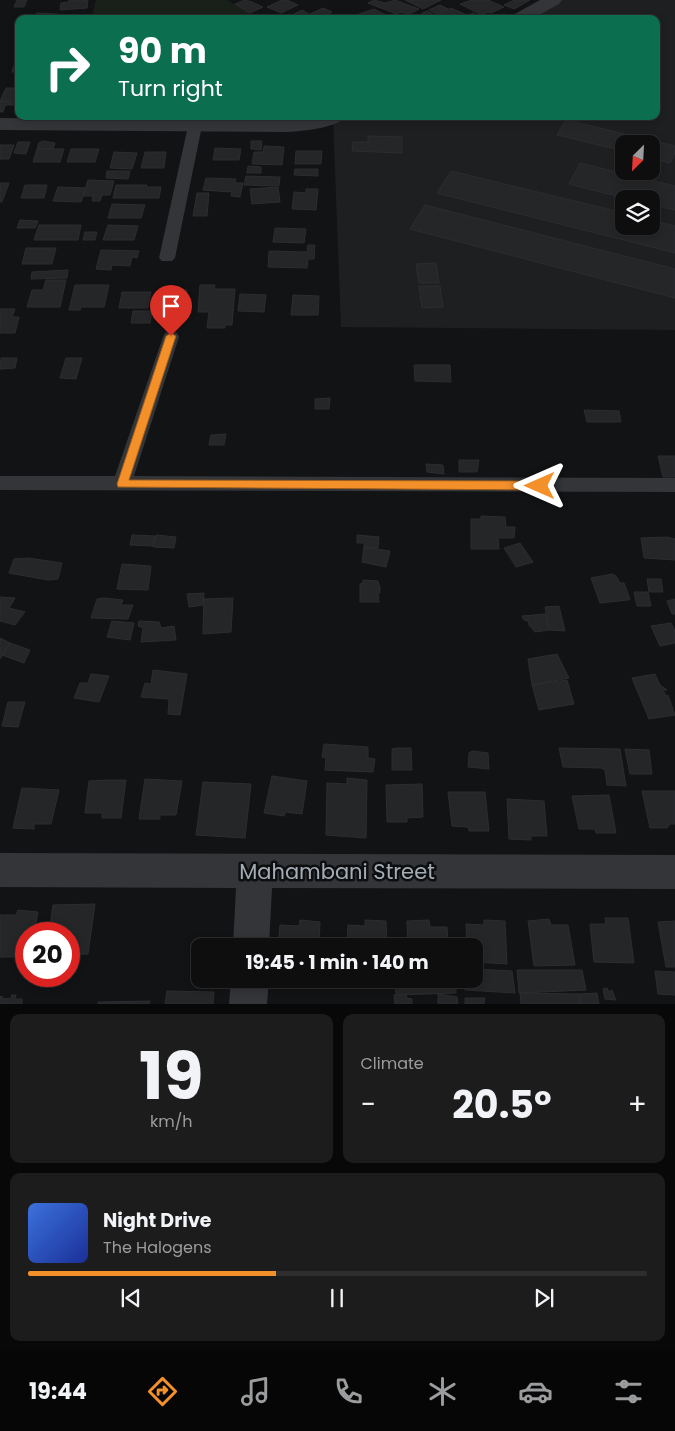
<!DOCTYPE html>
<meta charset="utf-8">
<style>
:root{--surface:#0e0e0f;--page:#1c1c1d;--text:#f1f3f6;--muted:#9b9c9e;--line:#2e2e2f;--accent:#f4902a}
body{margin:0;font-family:Poppins,sans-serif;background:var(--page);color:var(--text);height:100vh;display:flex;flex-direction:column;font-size:19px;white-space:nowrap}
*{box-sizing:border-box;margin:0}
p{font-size:16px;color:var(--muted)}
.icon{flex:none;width:28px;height:28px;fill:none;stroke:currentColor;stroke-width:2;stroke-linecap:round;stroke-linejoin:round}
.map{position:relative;height:1004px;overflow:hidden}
.details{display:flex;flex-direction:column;gap:10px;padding:10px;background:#080808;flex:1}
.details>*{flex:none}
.top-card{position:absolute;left:15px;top:15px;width:645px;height:105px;border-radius:10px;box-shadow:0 2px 8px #0003,0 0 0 1px var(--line);background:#0b6e4f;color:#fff;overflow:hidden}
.needle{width:32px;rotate:204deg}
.fabs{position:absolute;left:615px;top:135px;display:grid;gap:10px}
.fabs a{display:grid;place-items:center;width:45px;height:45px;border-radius:10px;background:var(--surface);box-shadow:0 2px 8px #0003,0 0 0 1px var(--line);font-size:25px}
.speed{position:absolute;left:15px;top:922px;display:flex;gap:10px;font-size:25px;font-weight:700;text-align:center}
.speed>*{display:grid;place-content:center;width:65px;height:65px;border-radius:50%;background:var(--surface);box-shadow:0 2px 8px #0003,0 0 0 1px var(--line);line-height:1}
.speed .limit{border:8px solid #d22;background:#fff;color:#111}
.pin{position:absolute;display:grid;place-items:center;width:42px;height:42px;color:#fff;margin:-51px -21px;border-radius:50% 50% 50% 0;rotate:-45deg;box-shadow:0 0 5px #0007}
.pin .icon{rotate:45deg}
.me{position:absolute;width:55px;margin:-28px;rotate:270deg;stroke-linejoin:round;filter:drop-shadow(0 0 4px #0008)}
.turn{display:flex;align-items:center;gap:18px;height:105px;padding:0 20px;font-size:22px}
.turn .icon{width:65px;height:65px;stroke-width:2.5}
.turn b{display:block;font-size:35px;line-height:42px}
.big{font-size:38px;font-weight:700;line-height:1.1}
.details .widget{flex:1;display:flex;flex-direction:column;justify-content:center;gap:8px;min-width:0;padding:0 18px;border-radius:10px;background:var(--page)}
.details .dial{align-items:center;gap:0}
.dial b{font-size:65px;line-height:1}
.song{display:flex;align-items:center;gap:15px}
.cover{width:60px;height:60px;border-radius:8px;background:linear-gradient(135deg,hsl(220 70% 55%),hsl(230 70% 35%))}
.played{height:5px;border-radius:2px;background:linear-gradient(90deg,var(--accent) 40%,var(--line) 40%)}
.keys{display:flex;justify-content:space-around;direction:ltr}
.heat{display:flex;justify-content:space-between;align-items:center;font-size:28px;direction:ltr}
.details .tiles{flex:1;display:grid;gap:10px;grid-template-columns:1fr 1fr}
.widget:last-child{grid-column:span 2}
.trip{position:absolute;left:191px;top:938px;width:292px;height:50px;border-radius:10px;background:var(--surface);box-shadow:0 2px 8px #0003,0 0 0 1px var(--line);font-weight:700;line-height:50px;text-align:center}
.dock{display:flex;height:80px;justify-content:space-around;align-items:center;background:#060606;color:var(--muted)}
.dock .icon{width:35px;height:35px}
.dock .selected{color:var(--accent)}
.dock b{font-size:22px;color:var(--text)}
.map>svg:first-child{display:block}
.built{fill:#1e1f21;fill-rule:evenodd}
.green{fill:#191f19}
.building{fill:#252628;stroke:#2c2d30}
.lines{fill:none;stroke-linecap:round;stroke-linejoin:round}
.lane{fill:#333539;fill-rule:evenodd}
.street{fill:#333539;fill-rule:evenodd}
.route{fill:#f4902a;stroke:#9f5e1b}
.labels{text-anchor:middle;stroke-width:5;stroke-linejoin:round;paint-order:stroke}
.near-street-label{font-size:21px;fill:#a4acb5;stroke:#0d0e0f}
</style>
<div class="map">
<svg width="675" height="1004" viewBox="0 0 675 1004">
<rect width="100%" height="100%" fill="#121314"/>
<!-- built -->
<path class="built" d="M 553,0 L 675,0 L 675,330 L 341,327 L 333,118 L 337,116 L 656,116 L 656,19 L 519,19 ZM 624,144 L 651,144 L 651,171 L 624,171 ZM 624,199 L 651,199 L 651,226 L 624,226 Z"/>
<!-- green -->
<path class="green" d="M 96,0 L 227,0 L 262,19 L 91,19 Z"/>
<!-- building -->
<path class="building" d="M 17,0 L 27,0 L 24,7 L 14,7 Z
M 69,0 L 88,0 L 87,8 L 60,10 L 61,3 L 69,2 Z
M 245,0 L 252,2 L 263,7 L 250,13 L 235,4 Z
M 282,0 L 287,0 L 298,5 L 281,13 L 267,7 Z
M 374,0 L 385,3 L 395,0 L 419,9 L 408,15 L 402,12 L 396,14 L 368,3 Z
M 405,0 L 441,0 L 423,9 Z
M 472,0 L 488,0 L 504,7 L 491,13 L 488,12 L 482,15 L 460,4 Z
M 514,0 L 530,0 L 514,9 L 504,5 Z
M 440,5 L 448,9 L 437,14 L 429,10 Z
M 323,8 L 332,12 L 318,19 L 310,14 Z
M 451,8 L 467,15 L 460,19 L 448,19 L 439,14 Z
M 374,9 L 392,18 L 363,19 L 356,15 Z
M 302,10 L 318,19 L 284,19 Z
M 427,11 L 438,17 L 434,19 L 412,19 Z
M 37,13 L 58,14 L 57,17 L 75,17 L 74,19 L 34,19 Z
M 473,13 L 485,19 L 462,19 Z
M 17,57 L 19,57 L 19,72 L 12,72 Z
M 6,88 L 19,88 L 19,105 L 10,105 L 11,102 L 0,101 Z
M 0,101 L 11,102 L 10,105 L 5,105 L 3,112 L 0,112 Z
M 566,120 L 675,146 L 675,153 L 670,163 L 651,158 L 651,144 L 624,144 L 624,151 L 557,135 Z
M 368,136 L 402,137 L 402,153 L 352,151 L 353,142 L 368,142 Z
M 43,141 L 55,143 L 53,149 L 37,148 L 39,143 Z
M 251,141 L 262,141 L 261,150 L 251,149 Z
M 18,142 L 30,142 L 26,154 L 14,153 Z
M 0,145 L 14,145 L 9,159 L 0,159 Z
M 264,146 L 284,147 L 282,165 L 252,164 L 254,152 L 263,152 Z
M 215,148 L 241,149 L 239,160 L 213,160 Z
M 37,149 L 64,149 L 60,162 L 33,162 Z
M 71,149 L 99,149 L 95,162 L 67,162 Z
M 296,151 L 322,151 L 321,164 L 295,164 Z
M 114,152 L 137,153 L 132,169 L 110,168 Z
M 145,152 L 166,152 L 164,168 L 141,168 Z
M 580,163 L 675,186 L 675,210 L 651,205 L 651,199 L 628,199 L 569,184 Z
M 248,166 L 261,167 L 261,173 L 247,173 Z
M 295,169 L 318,169 L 318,176 L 294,175 Z
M 107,171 L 130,171 L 128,179 L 106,178 Z
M 451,171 L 624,213 L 624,226 L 651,226 L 651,220 L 675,226 L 675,253 L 437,193 Z
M 246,176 L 280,177 L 279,186 L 244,185 Z
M 206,178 L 236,179 L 235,183 L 243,183 L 240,197 L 231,196 L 232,192 L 203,190 Z
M 88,180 L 114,181 L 110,195 L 102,195 L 100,201 L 92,201 L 93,196 L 83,196 Z
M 0,183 L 9,183 L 2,202 L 0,202 Z
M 25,185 L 47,185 L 44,198 L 21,198 Z
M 116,185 L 147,185 L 146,187 L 161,187 L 159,198 L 113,198 Z
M 58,187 L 86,188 L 81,202 L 53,201 Z
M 278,187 L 280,202 L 252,204 L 250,189 Z
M 306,189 L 318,189 L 316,210 L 292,209 L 294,192 L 306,193 Z
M 197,193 L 209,193 L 207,216 L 193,216 Z
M 112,204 L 145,205 L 141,218 L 108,218 Z
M 425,205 L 675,269 L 675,298 L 410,229 Z
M 20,220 L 38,221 L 35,228 L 17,228 Z
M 39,225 L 81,225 L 78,240 L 34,240 Z
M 108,225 L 138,226 L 134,240 L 103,240 Z
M 275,228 L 306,229 L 304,243 L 273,242 Z
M 85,232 L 97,232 L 95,240 L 83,240 Z
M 308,245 L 315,245 L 314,259 L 308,259 L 307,268 L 268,267 L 269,251 L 307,252 Z
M 26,248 L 56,248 L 52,264 L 22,264 Z
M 101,250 L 139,251 L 137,258 L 132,257 L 130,266 L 112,265 L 111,270 L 96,269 Z
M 436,263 L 439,283 L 419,283 L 416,264 Z
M 68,270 L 67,278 L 31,279 L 32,272 Z
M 46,280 L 66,280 L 60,307 L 27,307 L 32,290 L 43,290 Z
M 75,285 L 109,285 L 104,307 L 81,307 L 80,310 L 69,310 Z
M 200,285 L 215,285 L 214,289 L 235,289 L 232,325 L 225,325 L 225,328 L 207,328 L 209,312 L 198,312 Z
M 419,286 L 440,286 L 443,307 L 422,308 Z
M 161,290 L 187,290 L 184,310 L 158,310 Z
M 122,292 L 151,292 L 148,308 L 119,308 Z
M 240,294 L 266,295 L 264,312 L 238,311 Z
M 293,295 L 319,296 L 318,315 L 291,315 Z
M 0,309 L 15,309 L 12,317 L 19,317 L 15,333 L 0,333 Z
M 133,311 L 152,311 L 150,323 L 131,323 Z
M 1,358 L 17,358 L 15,368 L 0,369 Z
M 66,358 L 82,358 L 76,379 L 60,378 Z
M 414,365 L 450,365 L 451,382 L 415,381 Z
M 330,398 L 329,409 L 315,409 L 315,399 Z
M 584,410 L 619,411 L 621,422 L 587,422 Z
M 226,434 L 224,445 L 209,445 L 211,435 Z
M 658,456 L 675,456 L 675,477 L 663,477 Z
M 459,460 L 479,460 L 477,472 L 459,472 Z
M 426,464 L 443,465 L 444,474 L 427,472 Z
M 481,516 L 505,517 L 506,527 L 515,527 L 514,538 L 498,538 L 499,549 L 471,549 L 471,519 L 481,519 Z
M 132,535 L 155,536 L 153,546 L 130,545 Z
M 156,535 L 176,537 L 174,548 L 153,547 Z
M 357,535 L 379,537 L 378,548 L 364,547 L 364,543 L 357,543 Z
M 667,537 L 675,539 L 675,560 L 644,558 L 641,538 Z
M 520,543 L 533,562 L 516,567 L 504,548 Z
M 364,547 L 390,551 L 386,567 L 362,562 Z
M 28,558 L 62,563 L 58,579 L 48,580 L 9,573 L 14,559 Z
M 122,564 L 151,566 L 148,590 L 117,589 Z
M 612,574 L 616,576 L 620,583 L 624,583 L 630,599 L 628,600 L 600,603 L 591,578 Z
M 647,579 L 661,579 L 663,592 L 649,592 Z
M 363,580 L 378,581 L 380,588 L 380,593 L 378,593 L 379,602 L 360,602 L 360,584 L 363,583 Z
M 634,592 L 648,592 L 651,606 L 637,606 Z
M 204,593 L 203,605 L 189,607 L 187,594 Z
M 0,597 L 15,598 L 9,608 L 25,612 L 15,625 L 0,621 Z
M 103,598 L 123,600 L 121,605 L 133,605 L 128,619 L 91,618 L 97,599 Z
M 233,598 L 231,632 L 203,634 L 204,599 Z
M 675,599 L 675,614 L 672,614 L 667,601 Z
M 559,606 L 565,631 L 549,630 L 545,607 Z
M 546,614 L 549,630 L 535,632 L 529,625 L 528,621 L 524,620 L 522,616 Z
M 112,621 L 134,623 L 130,640 L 107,637 Z
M 139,621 L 159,622 L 161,628 L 174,626 L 176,640 L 141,642 L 143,628 L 138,626 Z
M 671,623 L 675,631 L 675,643 L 660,646 L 651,626 Z
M 0,638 L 10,643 L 0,659 Z
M 10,643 L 30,650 L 24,663 L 2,655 Z
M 557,654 L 569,678 L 532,685 L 528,659 Z
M 153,670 L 187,674 L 180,715 L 168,714 L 169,699 L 141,697 L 145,683 L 151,684 Z
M 91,674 L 109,676 L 99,702 L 74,698 L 80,683 L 88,683 Z
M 655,674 L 660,685 L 667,690 L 663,690 L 666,696 L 668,695 L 675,715 L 649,719 L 632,678 Z
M 567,680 L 574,704 L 539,710 L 532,685 Z
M 8,702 L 25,702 L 18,727 L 2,726 Z
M 324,744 L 368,747 L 368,758 L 375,759 L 373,772 L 325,770 L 326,758 L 322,757 Z
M 398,748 L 411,748 L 412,770 L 392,770 L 392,749 Z
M 559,748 L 620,749 L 626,786 L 607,785 L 605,770 L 601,768 L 563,767 Z
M 625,749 L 649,750 L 652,774 L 630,774 Z
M 472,751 L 488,753 L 489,769 L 468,767 L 469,753 Z
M 272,776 L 307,781 L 302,814 L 286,812 L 284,816 L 264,813 Z
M 347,778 L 367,780 L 366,838 L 326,835 L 327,783 L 347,784 Z
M 145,779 L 182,781 L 176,815 L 160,815 L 160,819 L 139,819 Z
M 108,780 L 126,780 L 121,818 L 102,818 L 102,813 L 85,813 L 89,781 Z
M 203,782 L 251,784 L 245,838 L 196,835 Z
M 422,784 L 423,817 L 407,818 L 407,822 L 387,822 L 386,785 Z
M 22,788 L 59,790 L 51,824 L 34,824 L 34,829 L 13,828 Z
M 642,791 L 675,791 L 675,824 L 670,824 L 667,828 L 650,828 Z
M 448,792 L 485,792 L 489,831 L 469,831 L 468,827 L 452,826 Z
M 609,795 L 616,833 L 596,833 L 595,829 L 579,829 L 572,796 Z
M 507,799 L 544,801 L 547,836 L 531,836 L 531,840 L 509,839 Z
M 95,904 L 88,954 L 69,955 L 69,934 L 49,934 L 53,905 Z
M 18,910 L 38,912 L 34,934 L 26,934 L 26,957 L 0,957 L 0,915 L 16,915 Z
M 605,918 L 628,918 L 634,963 L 594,962 L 590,924 L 606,924 Z
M 549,919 L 551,925 L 568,925 L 575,965 L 534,966 L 528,921 Z
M 300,920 L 320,922 L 319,946 L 278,946 L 280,925 L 299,926 Z
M 365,920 L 386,921 L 387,946 L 347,946 L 348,925 L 365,926 Z
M 429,920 L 430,927 L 447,927 L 448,946 L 408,946 L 407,921 Z
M 484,920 L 505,921 L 507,964 L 475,962 L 475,946 L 467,946 L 466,924 L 484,925 Z
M 675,921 L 675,967 L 666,967 L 658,922 Z
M 475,969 L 512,971 L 515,993 L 465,990 L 463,979 L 475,979 Z
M 517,970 L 582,970 L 586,990 L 519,993 Z
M 655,971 L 675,972 L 675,995 L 658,994 Z
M 395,979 L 456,979 L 456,993 L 396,995 Z
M 607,988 L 609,992 L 612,990 L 616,1000 L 605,999 L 603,989 Z
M 167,991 L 214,992 L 213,1004 L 165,1004 Z
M 520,993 L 579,994 L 581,1004 L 521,1004 Z
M 597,993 L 599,1004 L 581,1004 L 579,994 Z
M 438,994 L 457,997 L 458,1004 L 438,1004 Z
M 11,995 L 16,995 L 15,999 L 22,999 L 22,1004 L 0,1004 L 0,996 L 3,997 L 2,999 L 12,998 Z
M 394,995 L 406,995 L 407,998 L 412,999 L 412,1004 L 395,1004 Z
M 465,998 L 485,998 L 484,1004 L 465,1004 Z
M 150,1001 L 149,1004 L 98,1004 L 98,1002 Z"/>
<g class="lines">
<!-- lane -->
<path class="lane" d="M 195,122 L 202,126 L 175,258 L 172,261 L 162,261 L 159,258 L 188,126 Z
M 171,331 L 177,333 L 179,337 L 134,476 L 675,478 L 675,492 L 0,490 L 0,476 L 115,476 L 163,337 L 165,333 Z"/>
<!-- street -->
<path class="street" d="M 540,0 L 562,0 L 559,4 L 532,19 L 510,19 L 513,15 Z
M 316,116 L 347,116 C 338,128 302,131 288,132 L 0,130 L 0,118 L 288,120 Z
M 0,853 L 675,855 L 675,889 L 272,888 L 269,946 L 233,946 L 236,888 L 0,887 Z
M 231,979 L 269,979 L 267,1004 L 229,1004 Z"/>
</g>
<!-- route -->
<path class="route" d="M 171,333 L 176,336 L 129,480 L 540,481 L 545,486 L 540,490 L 118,487 L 117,484 L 166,336 Z"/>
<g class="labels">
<!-- near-street labels -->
<g class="near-street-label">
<text x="337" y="879">Mahambani Street</text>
</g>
</g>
</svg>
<div class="fabs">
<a><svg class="needle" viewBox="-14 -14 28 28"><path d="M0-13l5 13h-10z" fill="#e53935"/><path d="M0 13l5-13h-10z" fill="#9b9c9e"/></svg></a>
<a><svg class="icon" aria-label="layers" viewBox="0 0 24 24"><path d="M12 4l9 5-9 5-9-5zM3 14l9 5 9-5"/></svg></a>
</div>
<div class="speed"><div class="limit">20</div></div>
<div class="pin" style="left:171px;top:336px;background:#d93025"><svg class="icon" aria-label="arrive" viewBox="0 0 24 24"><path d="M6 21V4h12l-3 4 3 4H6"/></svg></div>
<svg class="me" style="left:540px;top:486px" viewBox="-20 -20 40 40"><path d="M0-17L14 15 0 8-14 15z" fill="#f4902a" stroke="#fff" stroke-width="4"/></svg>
<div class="trip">19:45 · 1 min · 140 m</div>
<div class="top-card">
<div class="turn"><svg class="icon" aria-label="right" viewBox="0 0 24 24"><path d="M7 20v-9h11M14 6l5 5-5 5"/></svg><div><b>90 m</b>Turn right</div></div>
</div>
</div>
<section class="details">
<div class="tiles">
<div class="widget dial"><b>19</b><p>km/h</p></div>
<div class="widget"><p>Climate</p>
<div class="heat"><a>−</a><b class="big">20.5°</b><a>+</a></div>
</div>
<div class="widget">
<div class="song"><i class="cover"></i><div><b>Night Drive</b><p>The Halogens</p></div></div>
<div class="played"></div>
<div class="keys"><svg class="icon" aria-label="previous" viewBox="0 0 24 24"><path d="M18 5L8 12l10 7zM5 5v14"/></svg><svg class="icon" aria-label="pause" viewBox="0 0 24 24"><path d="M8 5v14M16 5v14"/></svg><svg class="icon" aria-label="next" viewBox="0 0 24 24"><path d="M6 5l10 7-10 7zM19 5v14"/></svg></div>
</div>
</div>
</section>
<nav class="dock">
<b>19:44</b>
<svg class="icon selected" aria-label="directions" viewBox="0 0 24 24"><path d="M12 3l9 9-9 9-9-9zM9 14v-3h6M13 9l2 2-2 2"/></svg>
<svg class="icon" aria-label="music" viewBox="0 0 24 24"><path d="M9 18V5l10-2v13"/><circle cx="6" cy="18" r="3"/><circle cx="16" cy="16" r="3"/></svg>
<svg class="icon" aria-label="phone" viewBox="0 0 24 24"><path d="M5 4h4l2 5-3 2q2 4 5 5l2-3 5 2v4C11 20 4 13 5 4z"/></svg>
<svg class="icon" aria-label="climate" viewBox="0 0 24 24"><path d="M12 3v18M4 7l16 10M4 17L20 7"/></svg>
<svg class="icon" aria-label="car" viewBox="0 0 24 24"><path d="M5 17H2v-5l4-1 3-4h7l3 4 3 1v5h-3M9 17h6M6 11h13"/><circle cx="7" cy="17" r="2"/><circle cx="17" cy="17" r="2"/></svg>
<svg class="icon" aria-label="filters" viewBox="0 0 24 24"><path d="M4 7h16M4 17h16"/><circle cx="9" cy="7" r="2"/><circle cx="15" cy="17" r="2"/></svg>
</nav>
